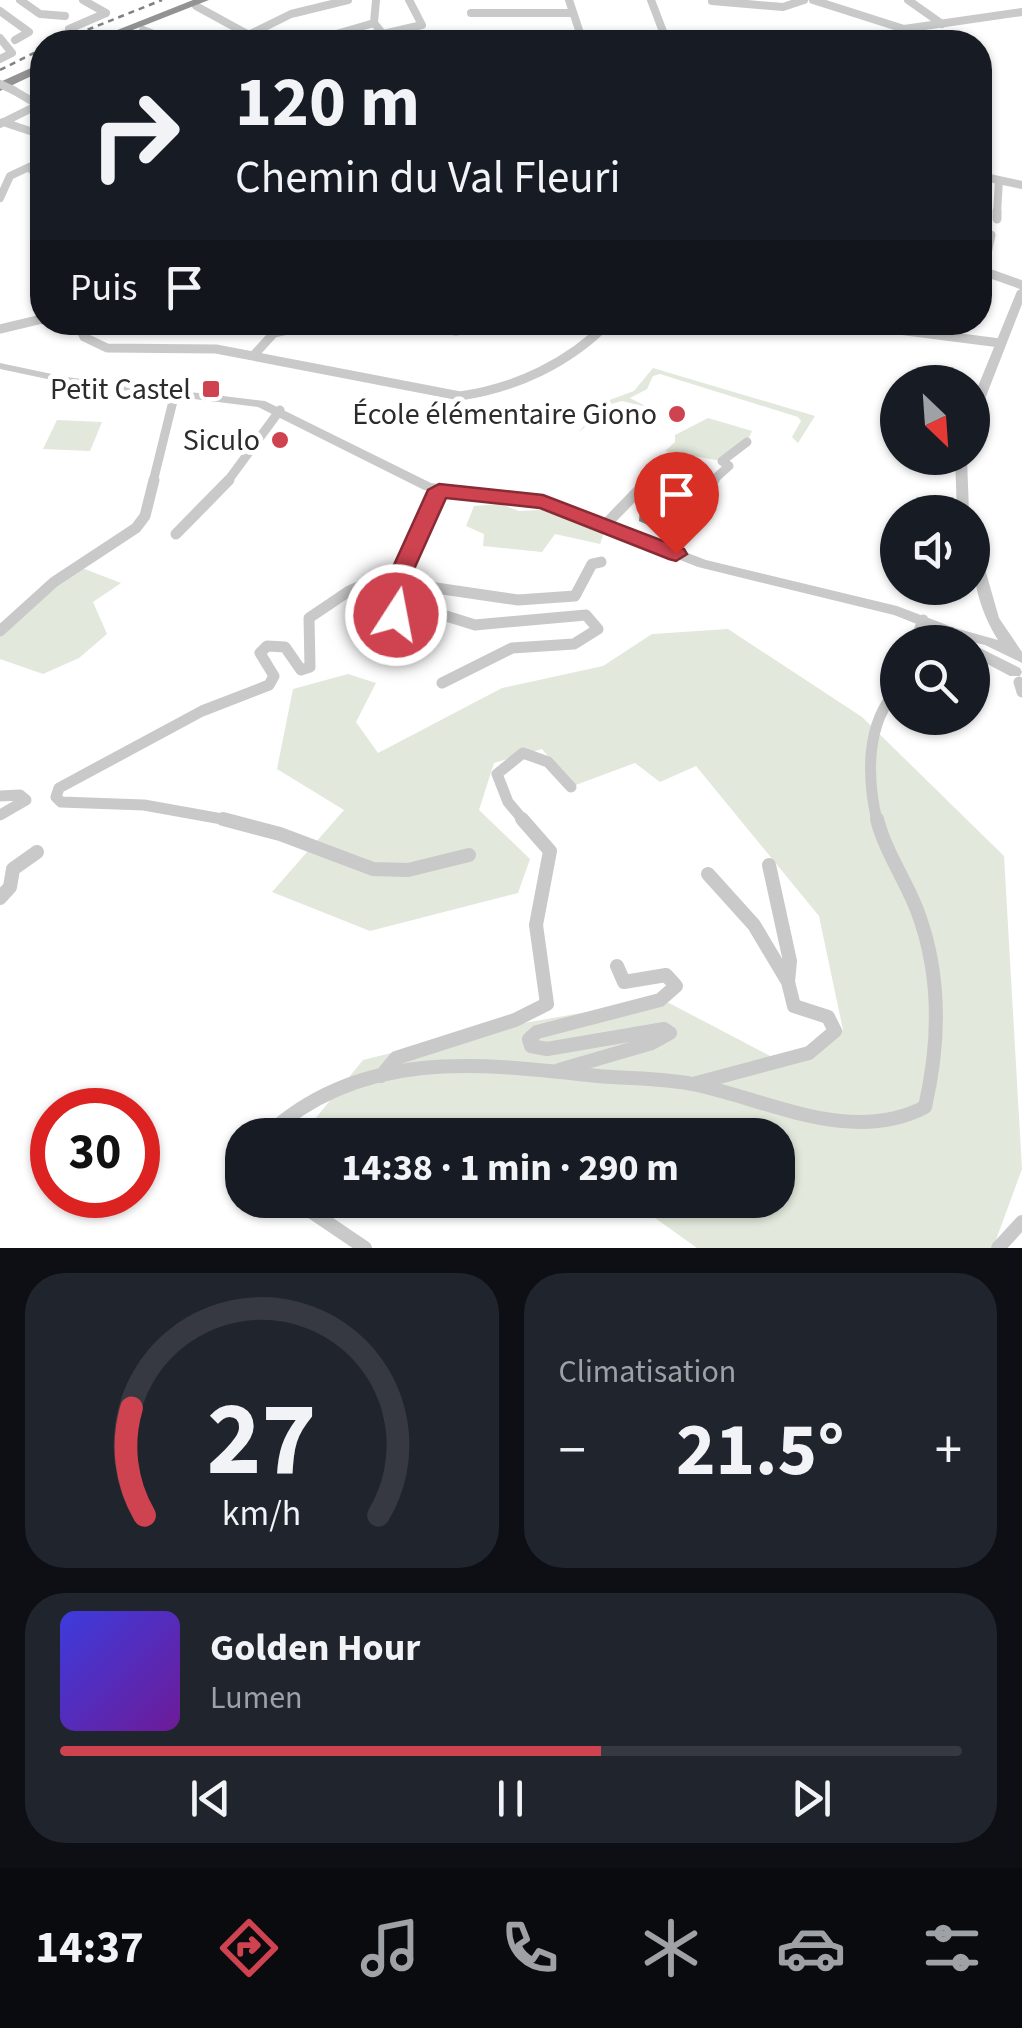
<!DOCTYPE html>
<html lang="fr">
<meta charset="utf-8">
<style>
:root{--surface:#171b24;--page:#20242c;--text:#f1f3f6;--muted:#9ea1a6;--line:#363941;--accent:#cf4250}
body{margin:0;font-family:"Source Sans 3",sans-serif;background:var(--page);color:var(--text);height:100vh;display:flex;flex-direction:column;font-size:38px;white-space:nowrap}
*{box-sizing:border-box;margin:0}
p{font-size:32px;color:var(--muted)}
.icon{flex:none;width:55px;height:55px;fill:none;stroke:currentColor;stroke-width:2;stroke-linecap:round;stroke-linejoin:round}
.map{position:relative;height:1248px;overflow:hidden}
.details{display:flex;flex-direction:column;gap:25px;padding:25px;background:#0d0f14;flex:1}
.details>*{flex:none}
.hud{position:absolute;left:30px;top:30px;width:962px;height:305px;border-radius:40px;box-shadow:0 2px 8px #0004;background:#171b24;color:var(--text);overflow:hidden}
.needle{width:65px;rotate:155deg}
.tools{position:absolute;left:880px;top:365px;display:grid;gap:20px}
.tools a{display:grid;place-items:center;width:110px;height:110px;border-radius:50%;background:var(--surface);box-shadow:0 2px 8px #0004;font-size:50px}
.speed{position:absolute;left:30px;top:1088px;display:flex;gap:20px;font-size:50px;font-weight:700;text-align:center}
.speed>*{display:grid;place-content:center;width:130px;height:130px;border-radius:50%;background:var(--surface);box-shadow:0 2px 8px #0004;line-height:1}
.speed .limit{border:15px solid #d22;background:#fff;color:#111}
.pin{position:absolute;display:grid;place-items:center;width:85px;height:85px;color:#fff;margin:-102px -42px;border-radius:50% 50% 50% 0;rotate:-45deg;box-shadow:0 0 10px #0007}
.pin .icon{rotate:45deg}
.me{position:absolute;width:110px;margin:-55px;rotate:11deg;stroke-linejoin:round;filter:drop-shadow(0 0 8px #0008)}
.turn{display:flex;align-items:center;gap:35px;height:210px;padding:0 40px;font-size:45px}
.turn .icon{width:130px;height:130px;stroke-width:2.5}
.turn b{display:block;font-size:70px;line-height:85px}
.then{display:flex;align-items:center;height:95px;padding:0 40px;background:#0003;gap:20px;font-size:38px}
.big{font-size:75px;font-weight:700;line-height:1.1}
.details .card{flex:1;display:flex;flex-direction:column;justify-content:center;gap:15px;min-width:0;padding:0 35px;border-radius:40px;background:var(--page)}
.details .dial{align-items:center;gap:0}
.dial svg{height:260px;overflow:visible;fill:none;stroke:var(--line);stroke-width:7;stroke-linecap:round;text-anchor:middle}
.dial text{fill:var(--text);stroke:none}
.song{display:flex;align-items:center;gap:30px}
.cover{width:120px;height:120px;border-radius:15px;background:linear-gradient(135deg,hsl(240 70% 55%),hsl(280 70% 35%))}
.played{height:10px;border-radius:5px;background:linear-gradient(90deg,var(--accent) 60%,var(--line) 60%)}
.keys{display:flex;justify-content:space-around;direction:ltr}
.heat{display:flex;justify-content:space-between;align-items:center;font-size:55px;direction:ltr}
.details .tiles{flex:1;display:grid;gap:25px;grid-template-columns:1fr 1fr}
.card:last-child{grid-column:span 2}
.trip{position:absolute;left:225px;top:1118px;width:570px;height:100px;border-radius:40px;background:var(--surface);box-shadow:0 2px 8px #0004;font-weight:700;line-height:100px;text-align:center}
.tab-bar{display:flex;height:160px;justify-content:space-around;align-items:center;background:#090b0e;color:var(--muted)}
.tab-bar .icon{width:70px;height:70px}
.tab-bar .selected{color:var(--accent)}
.tab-bar b{font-size:45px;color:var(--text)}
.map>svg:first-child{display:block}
.green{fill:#e2e8db}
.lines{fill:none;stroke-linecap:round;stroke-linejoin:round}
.minor-far3{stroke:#c9c9c9;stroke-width:8}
.minor-far2{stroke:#c9c9c9;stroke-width:9}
.minor-far1{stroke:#c9c9c9;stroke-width:11}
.minor{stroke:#c9c9c9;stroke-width:14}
.tertiary{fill:#c9c9c9;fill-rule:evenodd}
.motorway{fill:#939393;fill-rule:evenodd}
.rail{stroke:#818181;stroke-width:2.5;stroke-dasharray:6 5;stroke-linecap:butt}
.minor-bridge{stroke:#c9c9c9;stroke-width:8}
.wall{fill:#898989}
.shaded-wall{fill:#5a5a5a}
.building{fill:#131313;stroke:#5a5a5a;stroke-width:2.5}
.route{fill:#cf4250;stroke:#872b34;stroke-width:2.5}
.poi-dot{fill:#cf4250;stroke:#fff;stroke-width:4}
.labels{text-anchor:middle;stroke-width:10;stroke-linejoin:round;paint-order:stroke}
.poi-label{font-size:30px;fill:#2c2c2c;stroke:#fff;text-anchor:end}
</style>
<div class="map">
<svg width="1022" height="1248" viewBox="0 0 1022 1248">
<rect width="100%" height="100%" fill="#fff"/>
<!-- green -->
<path class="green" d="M 653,368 L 815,416 L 798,443 L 792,437 L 801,421 L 798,417 L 660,374 L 653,376 L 647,389 L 630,398 L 647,407 L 622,401 L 611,404 L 578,433 L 604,402 L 634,391 Z
M 708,418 L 752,431 L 747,442 L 722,461 L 665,451 L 675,442 L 675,435 Z
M 57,420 L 102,422 L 90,451 L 43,449 Z
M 500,504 L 519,511 L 541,510 L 604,532 L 600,544 L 555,534 L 542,552 L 483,546 L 484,534 L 466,526 L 474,506 Z
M 82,568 L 121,583 L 93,602 L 107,634 L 79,658 L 43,674 L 0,659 L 0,636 L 58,584 Z
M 728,629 L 862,717 L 1004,856 L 1022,1169 L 993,1248 L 697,1248 L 630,1200 L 778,1200 L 778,1135 L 302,1135 L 363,1060 L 484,1030 L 633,1004 L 669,1003 L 778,1060 L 843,1030 L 819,916 L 696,766 L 660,782 L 635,763 L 573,786 L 542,749 L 494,763 L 479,810 L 530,859 L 518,893 L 370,931 L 272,892 L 344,810 L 277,769 L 293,689 L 348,674 L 376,683 L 356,722 L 378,753 L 502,688 L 603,666 L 652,634 Z"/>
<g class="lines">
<!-- minor-far3 -->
<path class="minor-far3" d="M 20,0 L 40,14 L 65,16
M 83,0 L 106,13
M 376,0 L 374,23 L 383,34 L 422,25 L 409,0
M 569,0 L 583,42
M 651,0 L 667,42
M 813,0 L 904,29
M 908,0 L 942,24
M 712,1 L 783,7 L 804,0
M 196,6 L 249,35
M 0,11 L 29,32 L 15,40
M 471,13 L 572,13
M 69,29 L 106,13
M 143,30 L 174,42
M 0,38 L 12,53 L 0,59
M 234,42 L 291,14 L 348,0
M 309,42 L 374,23
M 881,42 L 904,29 L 1022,12
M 13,90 L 42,107
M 3,122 L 42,135
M 0,124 L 42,103
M 42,163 L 29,167 L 42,181
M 980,176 L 1022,185
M 0,198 L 10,176 L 29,167
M 997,214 L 999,180"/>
<!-- minor-far2 -->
<path class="minor-far2" d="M 997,219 L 997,211
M 980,270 L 1022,285
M 983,272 L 991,235
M 77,322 L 84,337 L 107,348 L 216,349 L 460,396 C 516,388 569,363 609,322
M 376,322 L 456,331 L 506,322
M 836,322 L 1000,343
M 0,329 L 42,319
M 253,356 L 274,333 L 323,322
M 153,482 L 175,393
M 227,482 L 280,410
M 711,482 L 729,466 L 722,461 L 747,442"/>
<!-- minor-far1 -->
<path class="minor-far1" d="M 606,524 L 638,491 L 682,509 L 714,480
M 176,534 L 229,480
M 406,561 L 417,580 L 429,587 L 518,600 L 575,596 L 592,564 L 601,562
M 402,570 L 393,611 L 403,622 L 443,615 L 475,625 L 586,615 L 598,629 L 574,644 L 512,648 L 442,683
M 0,631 L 54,582 L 136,528 L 145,516 L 154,480
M 915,642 L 923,620
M 1019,682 L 1022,692
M 0,796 L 20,795 L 26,800 L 0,815
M 233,821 L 144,805 L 61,802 L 56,797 L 59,788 L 202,711 L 269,685 L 274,676 L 260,653 L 267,646 L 285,647 L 301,670 L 310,667 L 309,618 L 349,591 L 405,567 L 439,490
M 524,821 L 508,802 L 497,774 L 523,753 L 548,762 L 571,787
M 877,821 C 867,778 865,723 898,689"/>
<!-- minor -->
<path class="minor" d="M 223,819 L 280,834 L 373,869 L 408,870 L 469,855
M 708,874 L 754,925 L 788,982
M 0,898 L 10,887 L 13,869 L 37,852
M 559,1070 L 652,1043 L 670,1033 L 664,1029 L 547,1049 L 531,1046 L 529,1039 L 537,1032 L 660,1000 L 676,986 L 666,975 L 624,982 L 617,966
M 381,1076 L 396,1058 L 515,1020 L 547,1004 L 536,925 L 550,851 L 522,819
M 693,1084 L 809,1053 L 835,1031 L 828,1017 L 794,1006 L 788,982 L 790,961 L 769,865
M 267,1135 C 361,1048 480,1063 598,1076 C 631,1079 665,1078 697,1085 C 771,1101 852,1145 925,1107 C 940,1042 941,973 917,910 C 905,879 885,851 877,819
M 294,1200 L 365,1248
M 998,1248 L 1022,1222"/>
<!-- tertiary -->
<path class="tertiary" d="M 1022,288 L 1022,304 L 978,417 L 972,420 L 972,401 L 1017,291 Z
M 0,363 L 66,377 L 265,401 L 431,483 L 547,499 L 706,560 L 897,606 L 955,628 L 998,640 C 978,608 972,577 972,540 L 977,541 L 999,618 L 1022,652 L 1022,663 L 985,645 L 947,636 L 894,615 L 698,567 L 541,506 L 424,490 L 258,407 L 66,383 L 0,369 Z
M 955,458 L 967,458 L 969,512 L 957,512 Z
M 972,644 L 1020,668 L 1022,672 L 1020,676 L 1010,676 L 972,656 Z"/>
<!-- motorway -->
<path class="motorway" d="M 193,0 L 209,0 L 102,42 L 87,42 Z
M 42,63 L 42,71 L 0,91 L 0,82 Z"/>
<!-- rail -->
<path class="rail" d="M 57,42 L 162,0
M 0,70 L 42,49"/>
<!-- minor-bridge -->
<path class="minor-bridge" d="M 0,84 L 13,90"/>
</g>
<!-- wall -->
<path class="wall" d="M 640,509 L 682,511 L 681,523 L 670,535 L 639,521 Z"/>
<!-- shaded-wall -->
<path class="shaded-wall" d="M 682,511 L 681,523 L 670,535 L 671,523 Z"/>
<!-- building -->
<path class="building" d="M 652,497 L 682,511 L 671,523 L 640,509 Z"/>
<!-- route -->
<path class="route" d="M 439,484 L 543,495 L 684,549 L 687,554 L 676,561 L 669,559 L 540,508 L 446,498 L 410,578 L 407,615 L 396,623 L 388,621 L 388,578 L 428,490 Z"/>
<!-- markers -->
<g class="poi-dot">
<rect x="201" y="379" width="20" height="20" rx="5"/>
<circle cx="677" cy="414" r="10"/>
<circle cx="280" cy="440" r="10"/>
</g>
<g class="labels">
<!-- poi labels -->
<g class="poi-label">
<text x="191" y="399">Petit Castel</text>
<text x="657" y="424">École élémentaire Giono</text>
<text x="260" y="450">Siculo</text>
</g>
</g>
</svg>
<div class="tools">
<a><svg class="needle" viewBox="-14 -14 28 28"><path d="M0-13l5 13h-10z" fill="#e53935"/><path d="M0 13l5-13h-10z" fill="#9ea1a6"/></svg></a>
<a><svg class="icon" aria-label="sound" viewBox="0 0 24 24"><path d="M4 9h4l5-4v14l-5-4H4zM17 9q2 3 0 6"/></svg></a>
<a><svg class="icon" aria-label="search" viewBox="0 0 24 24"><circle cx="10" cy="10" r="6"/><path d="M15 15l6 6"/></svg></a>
</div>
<div class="speed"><div class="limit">30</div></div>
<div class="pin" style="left:676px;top:554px;background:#d93025"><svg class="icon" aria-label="arrive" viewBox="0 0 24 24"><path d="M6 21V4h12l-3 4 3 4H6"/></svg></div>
<svg class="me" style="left:396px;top:615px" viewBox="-20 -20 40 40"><circle r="17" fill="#cf4250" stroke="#fff" stroke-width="3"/><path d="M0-11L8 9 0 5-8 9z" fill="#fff"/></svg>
<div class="trip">14:38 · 1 min · 290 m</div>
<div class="hud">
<div class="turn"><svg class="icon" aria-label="right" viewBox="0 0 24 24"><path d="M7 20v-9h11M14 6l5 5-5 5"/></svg><div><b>120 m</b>Chemin du Val Fleuri</div></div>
<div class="then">Puis<svg class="icon" aria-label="arrive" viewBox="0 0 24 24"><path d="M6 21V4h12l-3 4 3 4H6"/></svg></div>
</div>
</div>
<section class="details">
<div class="tiles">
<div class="card dial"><svg viewBox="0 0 100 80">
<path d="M14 69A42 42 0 1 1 86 69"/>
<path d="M14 69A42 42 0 0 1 10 36" stroke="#cf4250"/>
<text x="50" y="56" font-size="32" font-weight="700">27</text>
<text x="50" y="72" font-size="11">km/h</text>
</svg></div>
<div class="card"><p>Climatisation</p>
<div class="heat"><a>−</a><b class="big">21.5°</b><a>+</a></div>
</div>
<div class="card">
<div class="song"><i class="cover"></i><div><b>Golden Hour</b><p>Lumen</p></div></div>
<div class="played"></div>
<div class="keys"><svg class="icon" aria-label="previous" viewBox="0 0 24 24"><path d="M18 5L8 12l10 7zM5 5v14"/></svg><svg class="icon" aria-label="pause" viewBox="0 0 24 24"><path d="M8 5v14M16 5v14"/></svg><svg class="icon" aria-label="next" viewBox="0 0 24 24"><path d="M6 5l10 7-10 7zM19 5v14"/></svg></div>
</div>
</div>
</section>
<nav class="tab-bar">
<b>14:37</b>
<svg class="icon selected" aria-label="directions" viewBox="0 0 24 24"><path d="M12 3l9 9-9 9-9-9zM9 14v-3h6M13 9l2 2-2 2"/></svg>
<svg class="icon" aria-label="music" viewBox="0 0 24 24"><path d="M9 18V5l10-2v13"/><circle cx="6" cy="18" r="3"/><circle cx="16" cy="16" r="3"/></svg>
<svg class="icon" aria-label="phone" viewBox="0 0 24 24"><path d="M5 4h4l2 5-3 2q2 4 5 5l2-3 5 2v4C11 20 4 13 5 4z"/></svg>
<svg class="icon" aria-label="climate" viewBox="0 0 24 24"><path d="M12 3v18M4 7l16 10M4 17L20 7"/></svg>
<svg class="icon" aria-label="car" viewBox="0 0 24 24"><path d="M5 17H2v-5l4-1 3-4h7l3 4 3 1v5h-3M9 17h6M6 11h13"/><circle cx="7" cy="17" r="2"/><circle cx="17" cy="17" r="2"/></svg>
<svg class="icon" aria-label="filters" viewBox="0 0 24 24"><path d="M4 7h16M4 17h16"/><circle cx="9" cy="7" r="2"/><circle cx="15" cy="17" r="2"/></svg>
</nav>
